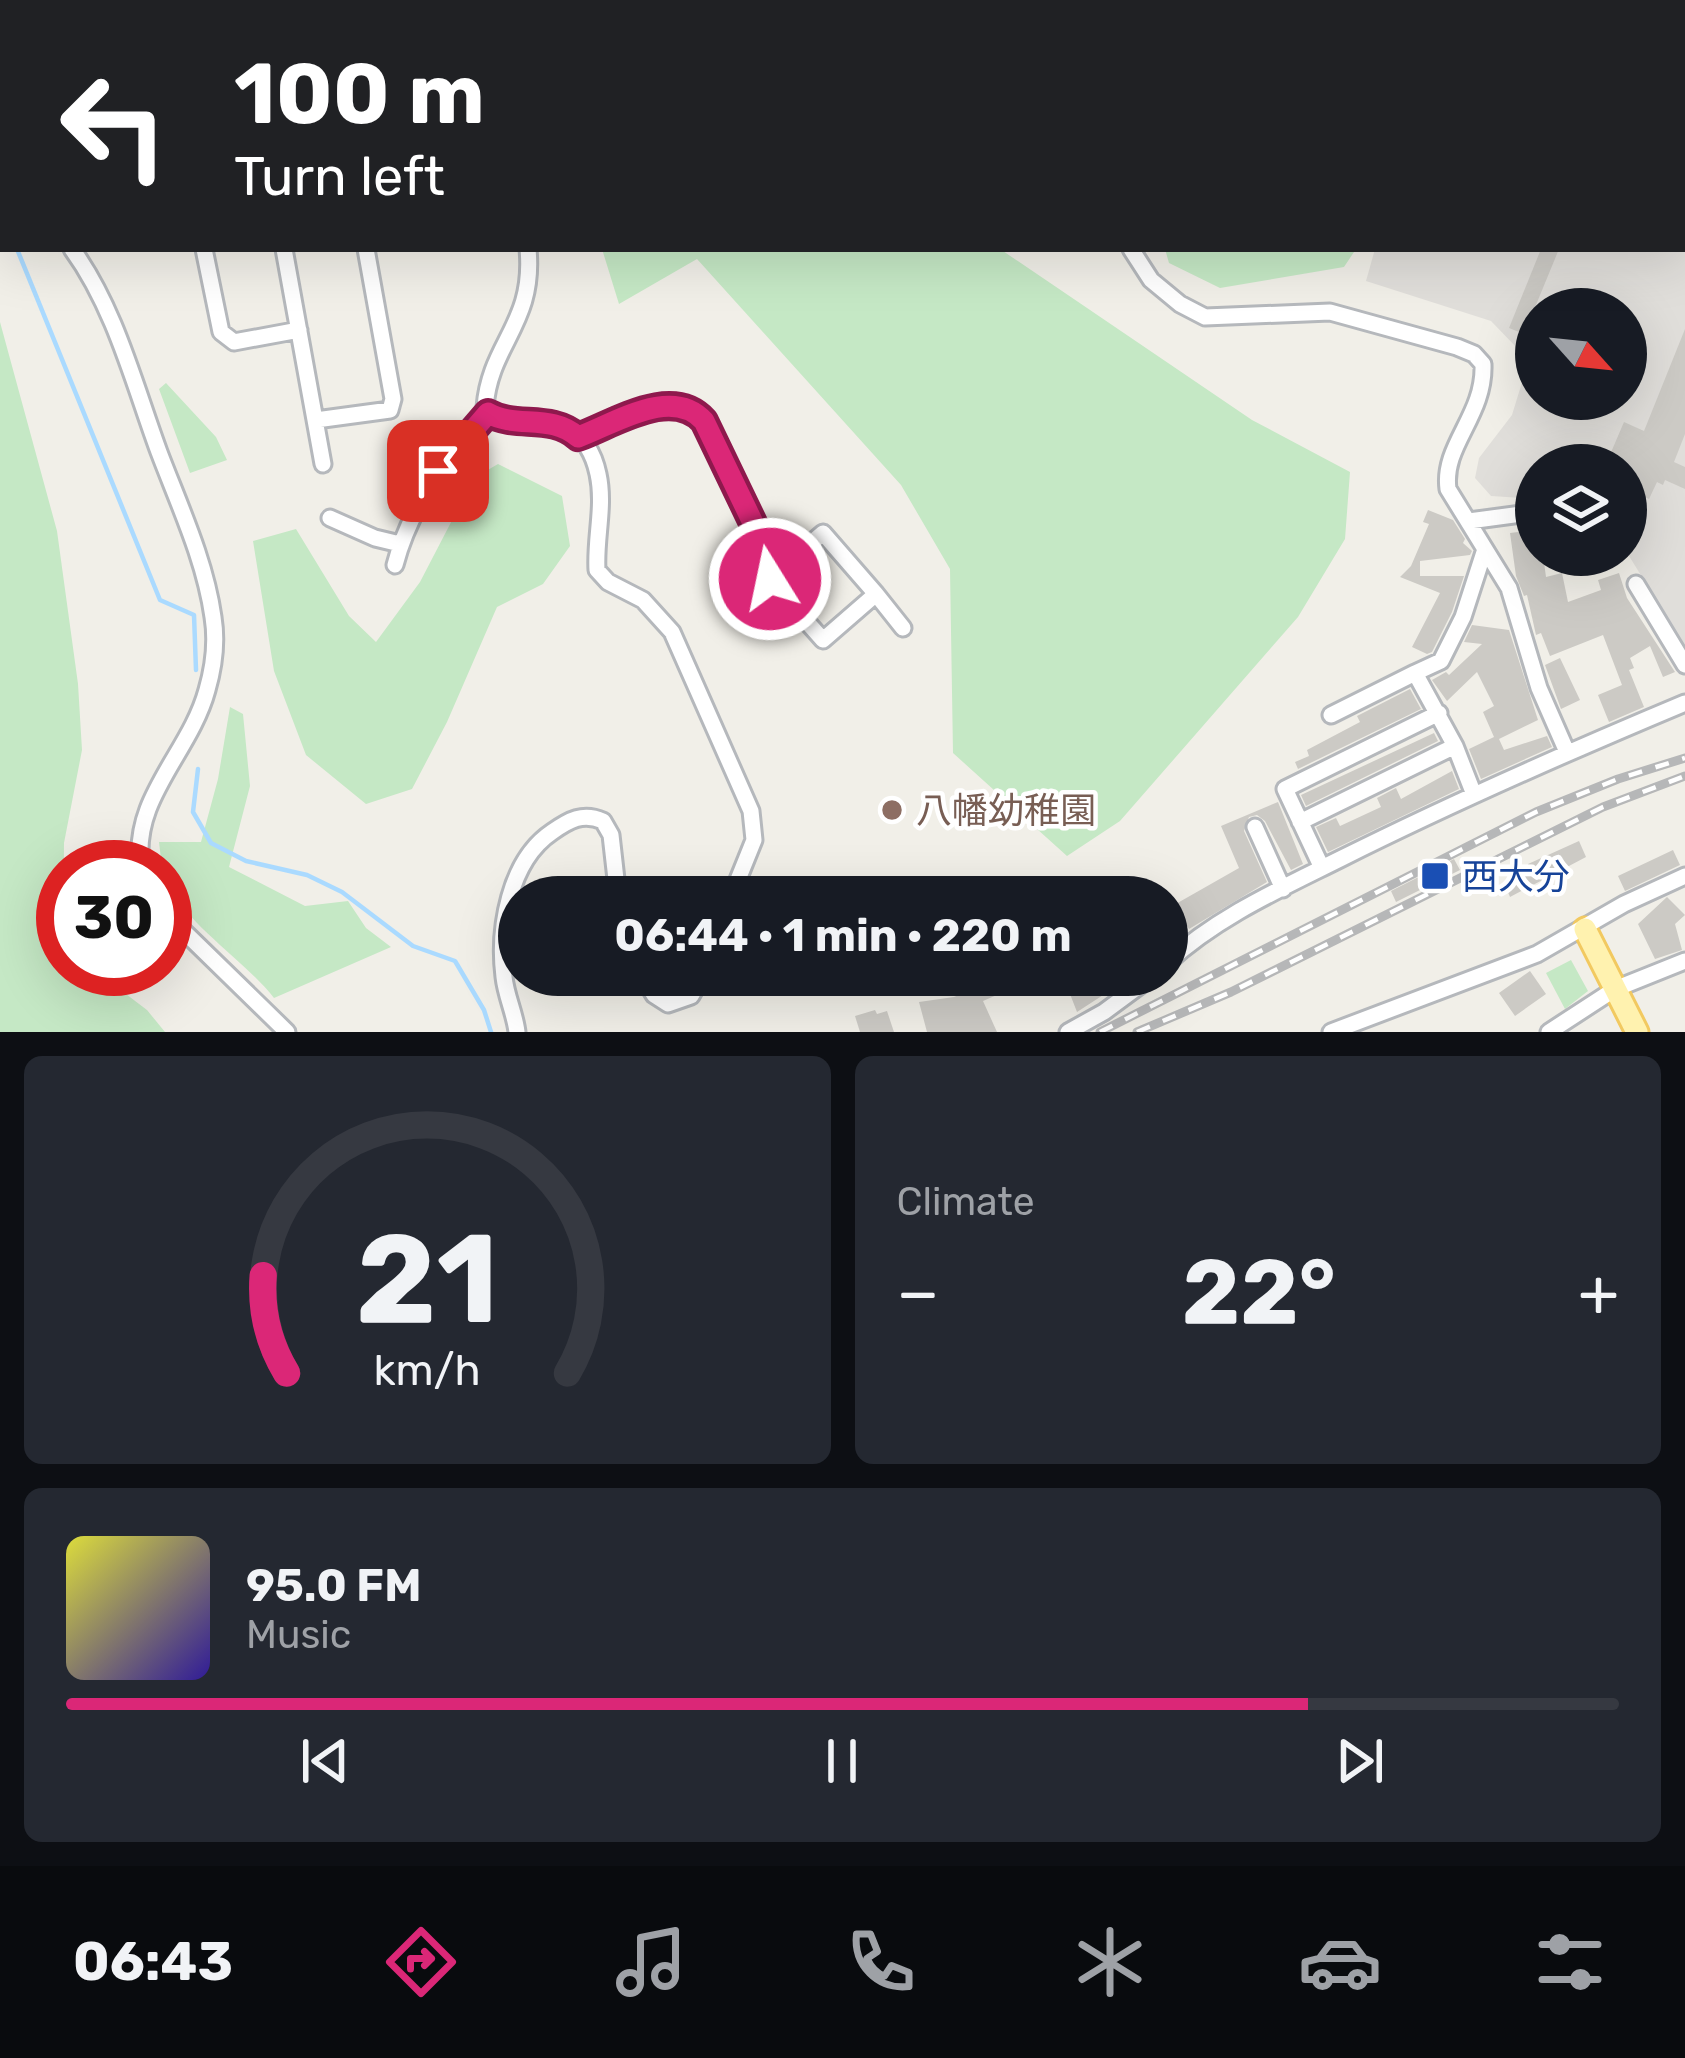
<!DOCTYPE html>
<meta charset="utf-8">
<style>
:root{--surface:#171b24;--page:#242831;--text:#f1f3f6;--muted:#9ea1a6;--line:#363941;--accent:#db2777}
body{margin:0;font-family:Rubik,"Noto Sans JP",sans-serif;background:var(--page);color:var(--text);height:100vh;display:flex;flex-direction:column;font-size:45px;white-space:nowrap}
*{box-sizing:border-box;margin:0}
p{font-size:39px;color:var(--muted)}
.icon{flex:none;width:66px;height:66px;fill:none;stroke:currentColor;stroke-width:2;stroke-linecap:round;stroke-linejoin:round}
.map{position:relative;height:1032px;overflow:hidden}
.details{display:flex;flex-direction:column;gap:24px;padding:24px;background:#0d0f14;flex:1}
.details>*{flex:none}
.guide{position:absolute;left:0px;top:0px;width:1686px;height:252px;box-shadow:0 12px 48px #0002;background:#202124;color:#fff;overflow:hidden}
.needle{width:78px;rotate:117deg}
.controls{position:absolute;left:1515px;top:288px;display:grid;gap:24px}
.controls a{display:grid;place-items:center;width:132px;height:132px;border-radius:50%;background:var(--surface);box-shadow:0 12px 48px #0002;font-size:60px}
.speed{position:absolute;left:36px;top:840px;display:flex;gap:24px;font-size:60px;font-weight:700;text-align:center}
.speed>*{display:grid;place-content:center;width:156px;height:156px;border-radius:50%;background:var(--surface);box-shadow:0 12px 48px #0002;line-height:1}
.speed .limit{border:18px solid #d22;background:#fff;color:#111}
.pin{position:absolute;display:grid;place-items:center;width:102px;height:102px;color:#fff;margin:-51px;border-radius:24px;box-shadow:0 6px 18px #0006}
.me{position:absolute;width:132px;margin:-66px;rotate:350deg;stroke-linejoin:round;filter:drop-shadow(0 0 9px #0008)}
.turn{display:flex;align-items:center;gap:42px;height:252px;padding:0 36px;font-size:54px}
.turn .icon{width:156px;height:156px;stroke-width:2.5}
.turn b{display:block;font-size:84px;line-height:102px}
.big{font-size:90px;font-weight:700;line-height:1.1}
.details .card{flex:1;display:flex;flex-direction:column;justify-content:center;gap:18px;min-width:0;padding:0 42px;border-radius:18px;background:var(--page)}
.details .dial{align-items:center;gap:0}
.dial svg{height:312px;overflow:visible;fill:none;stroke:var(--line);stroke-width:7;stroke-linecap:round;text-anchor:middle}
.dial text{fill:var(--text);stroke:none}
.song{display:flex;align-items:center;gap:36px}
.cover{width:144px;height:144px;border-radius:18px;background:linear-gradient(135deg,hsl(60 70% 55%),hsl(250 70% 35%))}
.played{height:12px;border-radius:6px;background:linear-gradient(90deg,var(--accent) 80%,var(--line) 80%)}
.keys{display:flex;justify-content:space-around;direction:ltr}
.heat{display:flex;justify-content:space-between;align-items:center;font-size:66px;direction:ltr}
.details .tiles{flex:1;display:grid;gap:24px;grid-template-columns:1fr 1fr}
.card:last-child{grid-column:span 2}
.trip{position:absolute;left:498px;top:876px;width:690px;height:120px;border-radius:60px;background:var(--surface);box-shadow:0 12px 48px #0002;font-weight:700;line-height:120px;text-align:center}
.dock{display:flex;height:192px;justify-content:space-around;align-items:center;background:#090b0e;color:var(--muted)}
.dock .icon{width:84px;height:84px}
.dock .on{color:var(--accent)}
.dock b{font-size:54px;color:var(--text)}
.map>svg:first-child{display:block}
.industrial{fill:#e0deda;fill-rule:evenodd}
.green{fill:#c5e8c5}
.lines{fill:none;stroke-linecap:round;stroke-linejoin:round}
.stream{stroke:#aadaff;stroke-width:4.5}
.building{fill:#cccac5}
.minor-casing{stroke:#b5b8bc;stroke-width:21}
.major-casing{stroke:#f2c960;stroke-width:27}
.minor{stroke:#fff;stroke-width:15}
.major{stroke:#fff2af;stroke-width:21}
.rail-casing{stroke:#b6b7b8;stroke-width:9}
.rail{stroke:#fff;stroke-width:4.5;stroke-dasharray:14;stroke-linecap:butt}
.route-casing{stroke:#8e194d;stroke-width:30}
.route{stroke:#db2777;stroke-width:21}
.education-dot{fill:#8d6e63;stroke:#fff;stroke-width:4.5}
.transit-dot{fill:#1a4fb4;stroke:#fff;stroke-width:4.5}
.labels{text-anchor:middle;stroke-width:9;stroke-linejoin:round;paint-order:stroke}
.education-label{font-size:36px;fill:#785e54;stroke:#fff;text-anchor:start}
.transit-label{font-size:36px;fill:#164399;stroke:#fff;text-anchor:start}
</style>
<div class="map">
<svg width="1685" height="1032" viewBox="0 0 1685 1032">
<rect width="100%" height="100%" fill="#f1efe8"/>
<!-- industrial -->
<path class="industrial" d="M 1683,35 L 1685,35 L 1685,647 L 1626,551 L 1626,465 L 1536,465 L 1536,499 L 1491,496 L 1475,478 L 1479,458 L 1512,415 L 1523,379 L 1518,349 L 1491,321 L 1366,281 L 1375,249 L 1683,249 ZM 1536,309 L 1626,309 L 1626,399 L 1536,399 Z"/>
<!-- green -->
<path class="green" d="M 558,0 L 1156,0 L 558,3 Z
M 602,249 L 1000,249 L 1252,420 L 1350,472 L 1345,539 L 1298,617 L 1120,821 L 1067,856 L 953,753 L 950,569 L 901,485 L 697,259 L 619,304 Z
M 1165,249 L 1356,249 L 1344,267 L 1220,288 L 1169,263 Z
M 0,322 L 57,531 L 78,684 L 82,750 L 64,843 L 63,969 L 93,969 L 147,1010 L 165,1032 L 0,1032 Z
M 166,383 L 216,437 L 227,460 L 190,473 L 159,389 Z
M 498,464 L 562,496 L 570,546 L 543,584 L 497,607 L 447,722 L 412,789 L 366,804 L 306,755 L 274,671 L 253,541 L 296,529 L 349,616 L 376,642 L 420,582 L 474,478 Z
M 230,707 L 243,714 L 250,786 L 229,867 L 305,906 L 348,901 L 366,928 L 391,947 L 274,998 C 244,960 191,928 169,886 C 162,872 161,858 159,842 L 201,842 L 218,779 Z
M 1571,960 L 1588,991 L 1565,1009 L 1546,973 Z"/>
<g class="lines">
<!-- stream -->
<path class="stream" d="M 17,249 L 160,600 L 194,615 L 196,670
M 198,769 L 193,812 L 211,843 L 246,861 L 307,875 L 342,892 L 413,946 L 455,961 L 484,1010 L 491,1032"/>
</g>
<!-- building -->
<path class="building" d="M 1541,249 L 1559,249 L 1524,334 L 1509,328 Z
M 1685,329 L 1685,434 L 1674,462 L 1685,467 L 1685,489 L 1665,480 L 1663,485 L 1657,482 L 1649,499 L 1626,488 L 1626,465 L 1612,465 L 1614,459 L 1609,457 L 1624,422 L 1644,431 Z
M 1428,510 L 1453,520 L 1465,539 L 1463,543 L 1472,551 L 1470,555 L 1420,561 L 1420,576 L 1464,576 L 1452,612 L 1432,652 L 1427,654 L 1412,647 L 1440,593 L 1400,577 L 1411,566 L 1429,524 L 1423,522 Z
M 1534,530 L 1536,555 L 1543,555 L 1546,577 L 1562,573 L 1568,602 L 1601,590 L 1598,580 L 1619,573 L 1627,598 L 1675,672 L 1663,677 L 1650,646 L 1630,658 L 1634,668 L 1629,670 L 1644,707 L 1609,722 L 1598,695 L 1622,685 L 1603,635 L 1550,656 L 1541,633 L 1536,635 L 1527,595 L 1524,596 L 1516,576 L 1510,533 Z
M 1472,625 L 1509,630 L 1538,720 L 1499,739 L 1504,750 L 1547,736 L 1552,747 L 1481,779 L 1469,749 L 1494,737 L 1483,712 L 1494,706 L 1477,672 L 1447,701 L 1432,680 L 1446,672 L 1449,675 L 1482,644 L 1464,642 Z
M 1560,658 L 1580,700 L 1561,709 L 1545,665 Z
M 1410,689 L 1421,709 L 1298,769 L 1295,762 L 1309,756 L 1307,750 L 1360,722 L 1357,716 Z
M 1434,733 L 1438,741 L 1306,806 L 1301,795 Z
M 1452,771 L 1459,789 L 1328,852 L 1316,827 L 1336,818 L 1340,826 L 1381,807 L 1377,798 L 1396,788 L 1401,799 Z
M 1278,802 L 1303,864 L 1291,870 L 1265,821 L 1257,815 L 1249,817 L 1244,831 L 1267,882 L 1189,929 L 1174,905 L 1239,868 L 1221,826 Z
M 1579,841 L 1586,857 L 1510,897 L 1505,885 L 1531,873 L 1528,864 Z
M 1673,850 L 1680,865 L 1625,891 L 1618,876 Z
M 1454,859 L 1460,870 L 1396,902 L 1391,891 Z
M 1667,897 L 1685,915 L 1675,924 L 1682,950 L 1655,959 L 1638,924 Z
M 1530,971 L 1546,994 L 1515,1016 L 1499,993 Z
M 1105,975 L 1134,975 L 1077,1012 L 1070,994 L 1107,980 Z
M 992,980 L 999,994 L 983,1001 L 997,1032 L 927,1032 L 919,1002 L 954,997 Z
M 875,1010 L 877,1014 L 887,1011 L 894,1032 L 860,1032 L 855,1016 Z"/>
<g class="lines">
<defs>
<path id="minor" d="M 320,0 L 320,3
M 486,0 L 486,3
M 362,3 L 363,0
M 1274,3 L 1274,0
M 0,188 L 3,189
M 72,249 C 115,308 134,384 159,452 C 179,505 205,560 213,617 C 217,642 214,666 207,690 C 190,753 131,798 141,867
M 204,249 L 221,332 L 234,342 L 299,330
M 284,249 L 323,464
M 528,249 C 535,324 490,343 485,407 C 504,438 581,394 598,474 C 605,506 595,538 597,570 L 608,582 L 643,600 L 672,632 L 751,811 L 754,840 L 731,897
M 1131,249 L 1151,280 L 1180,304 L 1205,317 L 1330,312 L 1457,347 L 1474,354 L 1483,364 C 1485,416 1442,445 1448,489 L 1509,588 L 1539,688 L 1567,752
M 316,420 L 390,410 L 393,399 L 366,249
M 578,437 C 614,424 673,385 704,421 L 755,527 L 787,564
M 330,518 L 375,538 L 400,544
M 1469,521 L 1536,512
M 823,533 L 876,594 L 823,640 L 769,579 Z
M 395,565 C 411,503 447,461 488,413
M 1636,584 L 1685,665
M 876,594 L 903,628
M 1415,673 L 1441,661 L 1463,617 L 1485,549
M 1331,715 L 1415,673 L 1455,746 L 1473,792
M 1300,822 L 1455,746
M 1255,827 L 1283,889
M 1322,868 L 1285,789 L 1439,713
M 165,913 L 287,1032
M 1167,963 C 1217,917 1280,889 1340,859 C 1454,802 1568,752 1685,703
M 642,975 L 654,995 L 668,1004 L 691,996 L 703,975
M 517,1032 C 515,1014 506,996 504,977 C 498,929 509,861 552,832 C 569,820 583,812 603,821 L 611,835 L 618,897
M 1068,1032 L 1104,1012 L 1154,975
M 1331,1032 L 1537,954 L 1624,904 L 1685,876
M 1549,1032 L 1615,989 L 1685,961"/>
<path id="major" d="M 1585,929 L 1637,1032"/>
</defs>
<!-- minor casing -->
<use href="#minor" class="minor-casing"/>
<!-- major casing -->
<use href="#major" class="major-casing"/>
<!-- minor -->
<use href="#minor" class="minor"/>
<!-- major -->
<use href="#major" class="major"/>
<defs>
<path id="rail" d="M 1100,1032 L 1536,812 L 1618,779 L 1685,758
M 1137,1032 L 1231,992 L 1603,807 L 1685,776"/>
</defs>
<!-- rail casing -->
<use href="#rail" class="rail-casing"/>
<!-- rail -->
<use href="#rail" class="rail"/>
</g>
<g class="lines">
<defs>
<path id="route" d="M 438,471 L 488,413 C 516,429 551,413 578,437 C 614,424 672,385 704,421 L 755,527 L 787,564 L 770,579"/>
</defs>
<!-- route casing -->
<use href="#route" class="route-casing"/>
<!-- route -->
<use href="#route" class="route"/>
</g>
<!-- markers -->
<circle class="education-dot" cx="892" cy="810" r="12"/>
<rect class="transit-dot" x="1420" y="861" width="30" height="30" rx="6"/>
<g class="labels">
<!-- education labels -->
<g class="education-label">
<text x="916" y="823">八幡幼稚園</text>
</g>
<!-- transit labels -->
<g class="transit-label">
<text x="1462" y="889">西大分</text>
</g>
</g>
</svg>
<div class="controls">
<a><svg class="needle" viewBox="-14 -14 28 28"><path d="M0-13l5 13h-10z" fill="#e53935"/><path d="M0 13l5-13h-10z" fill="#9ea1a6"/></svg></a>
<a><svg class="icon" aria-label="layers" viewBox="0 0 24 24"><path d="M12 4l9 5-9 5-9-5zM3 14l9 5 9-5"/></svg></a>
</div>
<div class="speed"><div class="limit">30</div></div>
<div class="pin" style="left:438px;top:471px;background:#d93025"><svg class="icon" aria-label="arrive" viewBox="0 0 24 24"><path d="M6 21V4h12l-3 4 3 4H6"/></svg></div>
<svg class="me" style="left:770px;top:579px" viewBox="-20 -20 40 40"><circle r="17" fill="#db2777" stroke="#fff" stroke-width="3"/><path d="M0-11L8 9 0 5-8 9z" fill="#fff"/></svg>
<div class="trip">06:44 · 1 min · 220 m</div>
<div class="guide">
<div class="turn"><svg class="icon" aria-label="left" viewBox="0 0 24 24"><path d="M17 20v-9H6M10 6l-5 5 5 5"/></svg><div><b>100 m</b>Turn left</div></div>
</div>
</div>
<section class="details">
<div class="tiles">
<div class="card dial"><svg viewBox="0 0 100 80">
<path d="M14 69A42 42 0 1 1 86 69"/>
<path d="M14 69A42 42 0 0 1 8 44" stroke="#db2777"/>
<text x="50" y="56" font-size="32" font-weight="700">21</text>
<text x="50" y="72" font-size="11">km/h</text>
</svg></div>
<div class="card"><p>Climate</p>
<div class="heat"><a>−</a><b class="big">22°</b><a>+</a></div>
</div>
<div class="card">
<div class="song"><i class="cover"></i><div><b>95.0 FM</b><p>Music</p></div></div>
<div class="played"></div>
<div class="keys"><svg class="icon" aria-label="previous" viewBox="0 0 24 24"><path d="M18 5L8 12l10 7zM5 5v14"/></svg><svg class="icon" aria-label="pause" viewBox="0 0 24 24"><path d="M8 5v14M16 5v14"/></svg><svg class="icon" aria-label="next" viewBox="0 0 24 24"><path d="M6 5l10 7-10 7zM19 5v14"/></svg></div>
</div>
</div>
</section>
<nav class="dock">
<b>06:43</b>
<svg class="icon on" aria-label="directions" viewBox="0 0 24 24"><path d="M12 3l9 9-9 9-9-9zM9 14v-3h6M13 9l2 2-2 2"/></svg>
<svg class="icon" aria-label="music" viewBox="0 0 24 24"><path d="M9 18V5l10-2v13"/><circle cx="6" cy="18" r="3"/><circle cx="16" cy="16" r="3"/></svg>
<svg class="icon" aria-label="phone" viewBox="0 0 24 24"><path d="M5 4h4l2 5-3 2q2 4 5 5l2-3 5 2v4C11 20 4 13 5 4z"/></svg>
<svg class="icon" aria-label="climate" viewBox="0 0 24 24"><path d="M12 3v18M4 7l16 10M4 17L20 7"/></svg>
<svg class="icon" aria-label="car" viewBox="0 0 24 24"><path d="M5 17H2v-5l4-1 3-4h7l3 4 3 1v5h-3M9 17h6M6 11h13"/><circle cx="7" cy="17" r="2"/><circle cx="17" cy="17" r="2"/></svg>
<svg class="icon" aria-label="filters" viewBox="0 0 24 24"><path d="M4 7h16M4 17h16"/><circle cx="9" cy="7" r="2"/><circle cx="15" cy="17" r="2"/></svg>
</nav>
